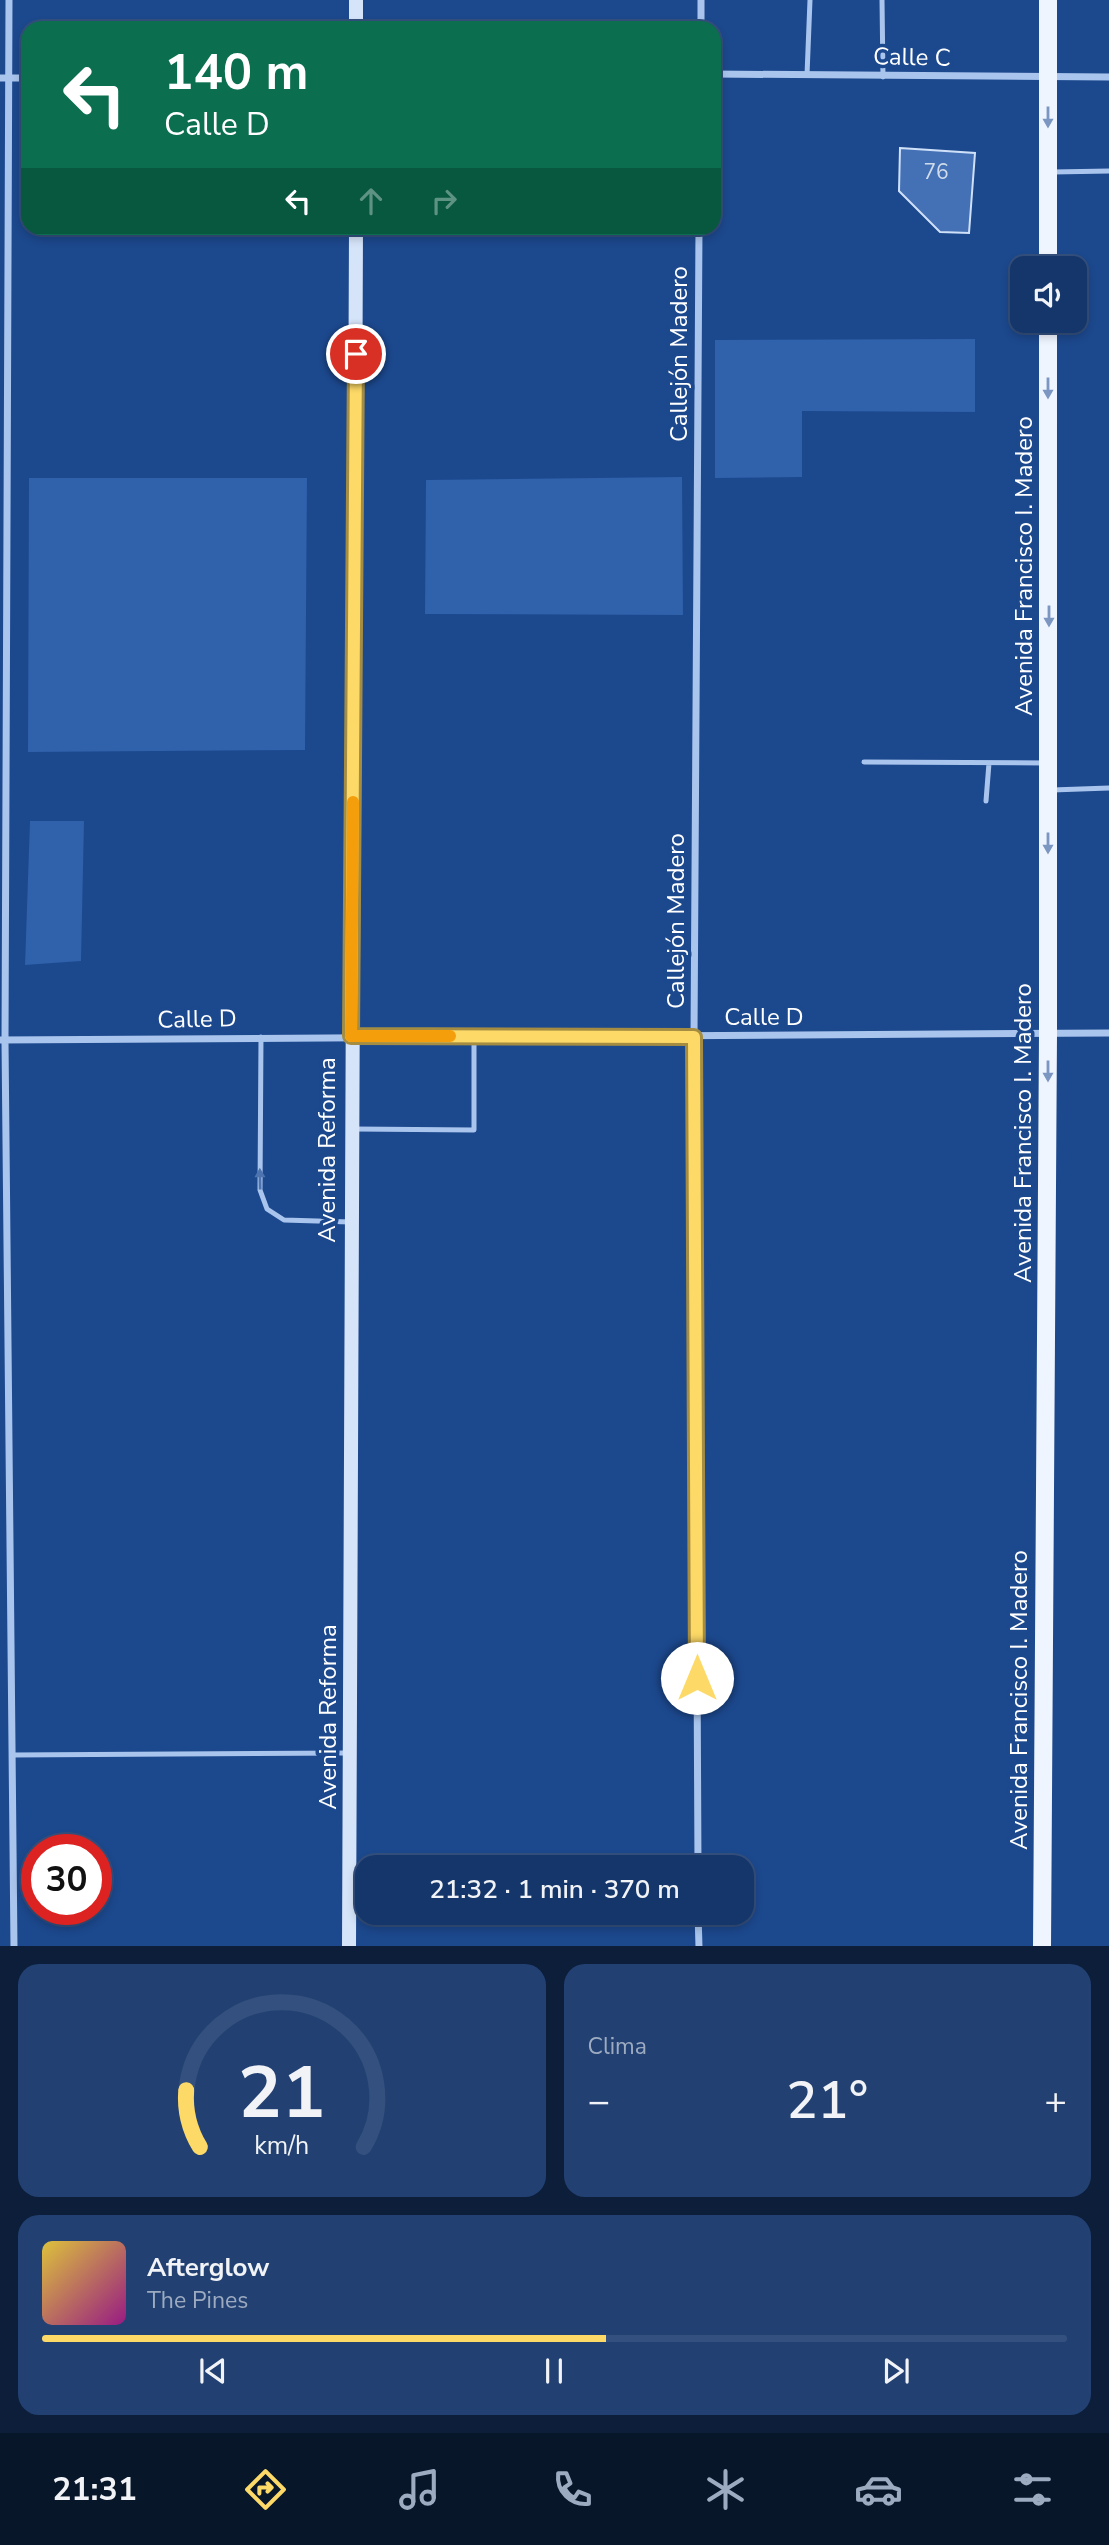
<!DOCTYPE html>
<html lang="es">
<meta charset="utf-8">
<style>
:root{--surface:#15366a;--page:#224172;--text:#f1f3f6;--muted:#9dabc1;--line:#34507e;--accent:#fdd967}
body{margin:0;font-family:"Nunito Sans",sans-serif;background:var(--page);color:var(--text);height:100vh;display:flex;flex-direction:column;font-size:26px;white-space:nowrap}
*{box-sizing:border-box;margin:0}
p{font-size:23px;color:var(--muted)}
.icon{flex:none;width:38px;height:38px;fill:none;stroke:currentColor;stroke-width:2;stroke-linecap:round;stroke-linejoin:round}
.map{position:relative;height:1946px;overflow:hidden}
.details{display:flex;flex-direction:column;gap:18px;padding:18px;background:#0c1e3a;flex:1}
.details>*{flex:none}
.guide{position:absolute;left:21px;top:21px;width:700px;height:214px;border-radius:21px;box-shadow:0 4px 10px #0003,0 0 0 2px var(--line);background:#0b6e4f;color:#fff;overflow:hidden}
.buttons{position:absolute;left:1010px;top:256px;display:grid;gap:14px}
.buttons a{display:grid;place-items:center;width:77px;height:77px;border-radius:14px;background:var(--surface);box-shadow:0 4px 10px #0003,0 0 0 2px var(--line);font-size:35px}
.speed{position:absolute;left:21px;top:1834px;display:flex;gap:14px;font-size:35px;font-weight:700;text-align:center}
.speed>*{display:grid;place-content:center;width:91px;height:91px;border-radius:50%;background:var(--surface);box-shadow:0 4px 10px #0003,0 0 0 2px var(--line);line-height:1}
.speed .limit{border:10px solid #d22;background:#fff;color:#111}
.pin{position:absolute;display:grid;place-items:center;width:60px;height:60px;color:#fff;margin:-30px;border:4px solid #fff;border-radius:50%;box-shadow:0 2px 7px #0007}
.me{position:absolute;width:77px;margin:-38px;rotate:0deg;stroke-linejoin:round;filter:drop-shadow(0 0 5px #0008)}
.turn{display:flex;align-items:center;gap:24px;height:147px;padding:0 28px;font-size:32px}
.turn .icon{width:91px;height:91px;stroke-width:2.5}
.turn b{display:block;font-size:49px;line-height:60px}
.lanes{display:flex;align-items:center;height:66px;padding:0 28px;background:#0003;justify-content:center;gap:35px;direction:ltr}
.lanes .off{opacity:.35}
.big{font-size:52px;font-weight:600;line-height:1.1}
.details .tile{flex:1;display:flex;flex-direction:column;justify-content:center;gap:10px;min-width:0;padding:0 24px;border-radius:21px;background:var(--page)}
.details .dial{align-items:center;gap:0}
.dial svg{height:182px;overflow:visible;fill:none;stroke:var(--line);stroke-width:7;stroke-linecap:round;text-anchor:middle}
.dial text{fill:var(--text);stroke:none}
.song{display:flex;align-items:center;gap:21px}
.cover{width:84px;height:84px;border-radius:10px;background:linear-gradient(135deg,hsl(50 70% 55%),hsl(310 70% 35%))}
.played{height:7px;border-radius:4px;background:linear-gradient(90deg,var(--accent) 55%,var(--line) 55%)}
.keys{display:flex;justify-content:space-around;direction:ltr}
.heat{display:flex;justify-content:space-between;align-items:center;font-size:38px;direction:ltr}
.details .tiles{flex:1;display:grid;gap:18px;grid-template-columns:1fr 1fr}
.tile:last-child{grid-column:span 2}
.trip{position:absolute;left:355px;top:1855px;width:399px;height:70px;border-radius:21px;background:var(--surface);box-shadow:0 4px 10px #0003,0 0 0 2px var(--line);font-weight:600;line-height:70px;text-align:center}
.menu{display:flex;height:112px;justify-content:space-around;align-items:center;background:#08162a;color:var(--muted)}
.menu .icon{width:49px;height:49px}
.menu .selected{color:var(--accent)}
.menu b{font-size:32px;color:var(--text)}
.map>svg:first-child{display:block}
.green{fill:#3061ab}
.building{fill:#4471b5;stroke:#cfe0f9;stroke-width:2}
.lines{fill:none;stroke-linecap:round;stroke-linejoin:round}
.service{stroke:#a9c5ed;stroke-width:5}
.minor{stroke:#a9c5ed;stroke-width:7}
.secondary{stroke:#d6e4f9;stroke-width:14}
.primary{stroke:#eff5ff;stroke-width:18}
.oneway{fill:#7b96c0}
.oneway2{fill:#4d74af}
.route-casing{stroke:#a48d43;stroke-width:18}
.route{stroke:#fdd967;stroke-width:12}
.slow{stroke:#f59e0b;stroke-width:12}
.labels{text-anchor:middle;stroke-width:7;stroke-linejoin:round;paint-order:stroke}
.number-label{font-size:21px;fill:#d0dcec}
.street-label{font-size:24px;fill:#fff;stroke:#1c488d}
</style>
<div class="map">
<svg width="1109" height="1947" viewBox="0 0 1109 1947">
<rect width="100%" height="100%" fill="#1c488d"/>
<!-- green -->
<path class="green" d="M 975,339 L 975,412 L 802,411 L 802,477 L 715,478 L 715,340 Z
M 682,477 L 683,615 L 425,614 L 426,480 Z
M 29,478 L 307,478 L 305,750 L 28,752 Z
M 30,821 L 84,821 L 81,961 L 25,965 Z"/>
<!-- building -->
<path class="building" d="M 900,148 L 975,153 L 969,233 L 940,232 L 899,191 Z"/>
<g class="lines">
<!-- service -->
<path class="service" d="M 882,0 L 883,77
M 807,75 L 810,0
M 1053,172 L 1109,171
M 864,762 L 1046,763
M 1052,790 L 1109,788
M 986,801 L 989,763
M 261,1037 L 260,1190 L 267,1209 L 284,1220 L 350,1222
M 355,1129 L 474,1130 L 474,1036
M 12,1755 L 348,1753"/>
<!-- minor -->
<path class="minor" d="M 9,0 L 5,1041 L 14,1947
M 701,28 L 701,0
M 714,74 L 1109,77
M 0,78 L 28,78
M 0,1040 L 1109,1033
M 698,1867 L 694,1036 L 699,228
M 698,1913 L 699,1947"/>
<!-- secondary -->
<path class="secondary" d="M 356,0 L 356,28
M 349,1947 L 356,228"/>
<!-- primary -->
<path class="primary" d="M 1048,268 L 1048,0
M 1042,1947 L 1048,1034 L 1048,320"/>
</g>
<!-- one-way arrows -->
<defs><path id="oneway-solid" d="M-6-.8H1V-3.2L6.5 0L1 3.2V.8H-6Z" transform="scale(1.75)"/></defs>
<g class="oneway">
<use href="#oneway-solid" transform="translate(1048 117) rotate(90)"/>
<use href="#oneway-solid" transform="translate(1048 388) rotate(90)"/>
<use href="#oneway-solid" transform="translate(1049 616) rotate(90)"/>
<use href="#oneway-solid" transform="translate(1048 843) rotate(90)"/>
<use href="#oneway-solid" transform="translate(1048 1071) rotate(90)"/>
</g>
<use class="oneway2" href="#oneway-solid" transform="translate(260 1179) rotate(-91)"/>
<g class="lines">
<defs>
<path id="route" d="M 356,354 L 351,1036 L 694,1037 L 697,1678"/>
</defs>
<!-- route casing -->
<use href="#route" class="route-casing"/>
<!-- route -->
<use href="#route" class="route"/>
<!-- slow -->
<path class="slow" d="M 353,802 L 351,1036 L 450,1036"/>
</g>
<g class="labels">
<!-- number labels -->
<g class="number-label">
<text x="936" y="179">76</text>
</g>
<!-- street labels -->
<g class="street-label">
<text transform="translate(912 57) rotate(1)" y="8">Calle C</text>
<text transform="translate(679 354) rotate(-90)" y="8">Callejón Madero</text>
<text transform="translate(1024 566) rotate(-90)" y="8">Avenida Francisco I. Madero</text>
<text transform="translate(676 921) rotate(-90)" y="8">Callejón Madero</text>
<text x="764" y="1025">Calle D</text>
<text transform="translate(197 1019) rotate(-1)" y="8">Calle D</text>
<text transform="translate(1023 1133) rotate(-90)" y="8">Avenida Francisco I. Madero</text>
<text transform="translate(327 1150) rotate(-90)" y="8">Avenida Reforma</text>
<text transform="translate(1019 1700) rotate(-90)" y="8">Avenida Francisco I. Madero</text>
<text transform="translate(328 1717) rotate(-90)" y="8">Avenida Reforma</text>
</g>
</g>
</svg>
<div class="buttons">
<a><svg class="icon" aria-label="sound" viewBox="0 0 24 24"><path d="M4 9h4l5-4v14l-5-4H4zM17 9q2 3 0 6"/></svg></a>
</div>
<div class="speed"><div class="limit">30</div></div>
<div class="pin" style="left:356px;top:354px;background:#d93025"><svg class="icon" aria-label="arrive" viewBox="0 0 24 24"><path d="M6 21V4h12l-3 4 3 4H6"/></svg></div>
<svg class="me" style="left:697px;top:1678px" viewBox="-20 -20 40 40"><circle r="19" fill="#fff"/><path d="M0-13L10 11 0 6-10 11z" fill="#fdd967"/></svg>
<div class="trip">21:32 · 1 min · 370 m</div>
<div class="guide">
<div class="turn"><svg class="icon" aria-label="left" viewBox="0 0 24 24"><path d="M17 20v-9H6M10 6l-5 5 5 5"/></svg><div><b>140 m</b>Calle D</div></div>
<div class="lanes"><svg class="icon" aria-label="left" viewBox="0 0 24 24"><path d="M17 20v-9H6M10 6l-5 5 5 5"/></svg><svg class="icon off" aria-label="ahead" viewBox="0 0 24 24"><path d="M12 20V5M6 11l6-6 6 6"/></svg><svg class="icon off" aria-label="right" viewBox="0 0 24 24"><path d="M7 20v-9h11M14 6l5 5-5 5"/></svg></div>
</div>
</div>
<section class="details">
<div class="tiles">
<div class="tile dial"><svg viewBox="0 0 100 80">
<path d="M14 69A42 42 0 1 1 86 69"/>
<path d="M14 69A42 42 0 0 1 8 44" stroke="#fdd967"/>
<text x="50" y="56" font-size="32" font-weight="700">21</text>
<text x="50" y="72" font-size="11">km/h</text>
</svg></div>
<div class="tile"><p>Clima</p>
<div class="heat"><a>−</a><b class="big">21°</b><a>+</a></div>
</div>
<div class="tile">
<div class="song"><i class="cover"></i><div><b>Afterglow</b><p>The Pines</p></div></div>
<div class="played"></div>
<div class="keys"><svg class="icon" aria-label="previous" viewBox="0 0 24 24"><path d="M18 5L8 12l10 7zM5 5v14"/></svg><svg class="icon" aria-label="pause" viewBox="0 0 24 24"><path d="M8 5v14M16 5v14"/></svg><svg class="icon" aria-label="next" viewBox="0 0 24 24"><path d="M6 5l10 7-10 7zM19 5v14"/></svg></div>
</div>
</div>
</section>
<nav class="menu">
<b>21:31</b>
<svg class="icon selected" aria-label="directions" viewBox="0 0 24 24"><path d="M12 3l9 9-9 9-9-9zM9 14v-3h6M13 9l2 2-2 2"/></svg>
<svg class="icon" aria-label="music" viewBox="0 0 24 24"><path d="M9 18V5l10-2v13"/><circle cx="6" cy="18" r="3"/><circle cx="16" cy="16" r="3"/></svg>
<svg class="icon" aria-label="phone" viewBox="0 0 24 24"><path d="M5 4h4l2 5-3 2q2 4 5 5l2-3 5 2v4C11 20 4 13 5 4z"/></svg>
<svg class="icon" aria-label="climate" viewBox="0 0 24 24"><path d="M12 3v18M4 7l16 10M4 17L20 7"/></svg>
<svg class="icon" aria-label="car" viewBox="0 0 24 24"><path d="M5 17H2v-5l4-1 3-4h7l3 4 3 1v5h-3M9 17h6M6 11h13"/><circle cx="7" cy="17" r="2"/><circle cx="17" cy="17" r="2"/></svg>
<svg class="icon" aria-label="filters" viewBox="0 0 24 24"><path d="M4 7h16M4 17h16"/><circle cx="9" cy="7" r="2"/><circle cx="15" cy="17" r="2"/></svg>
</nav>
